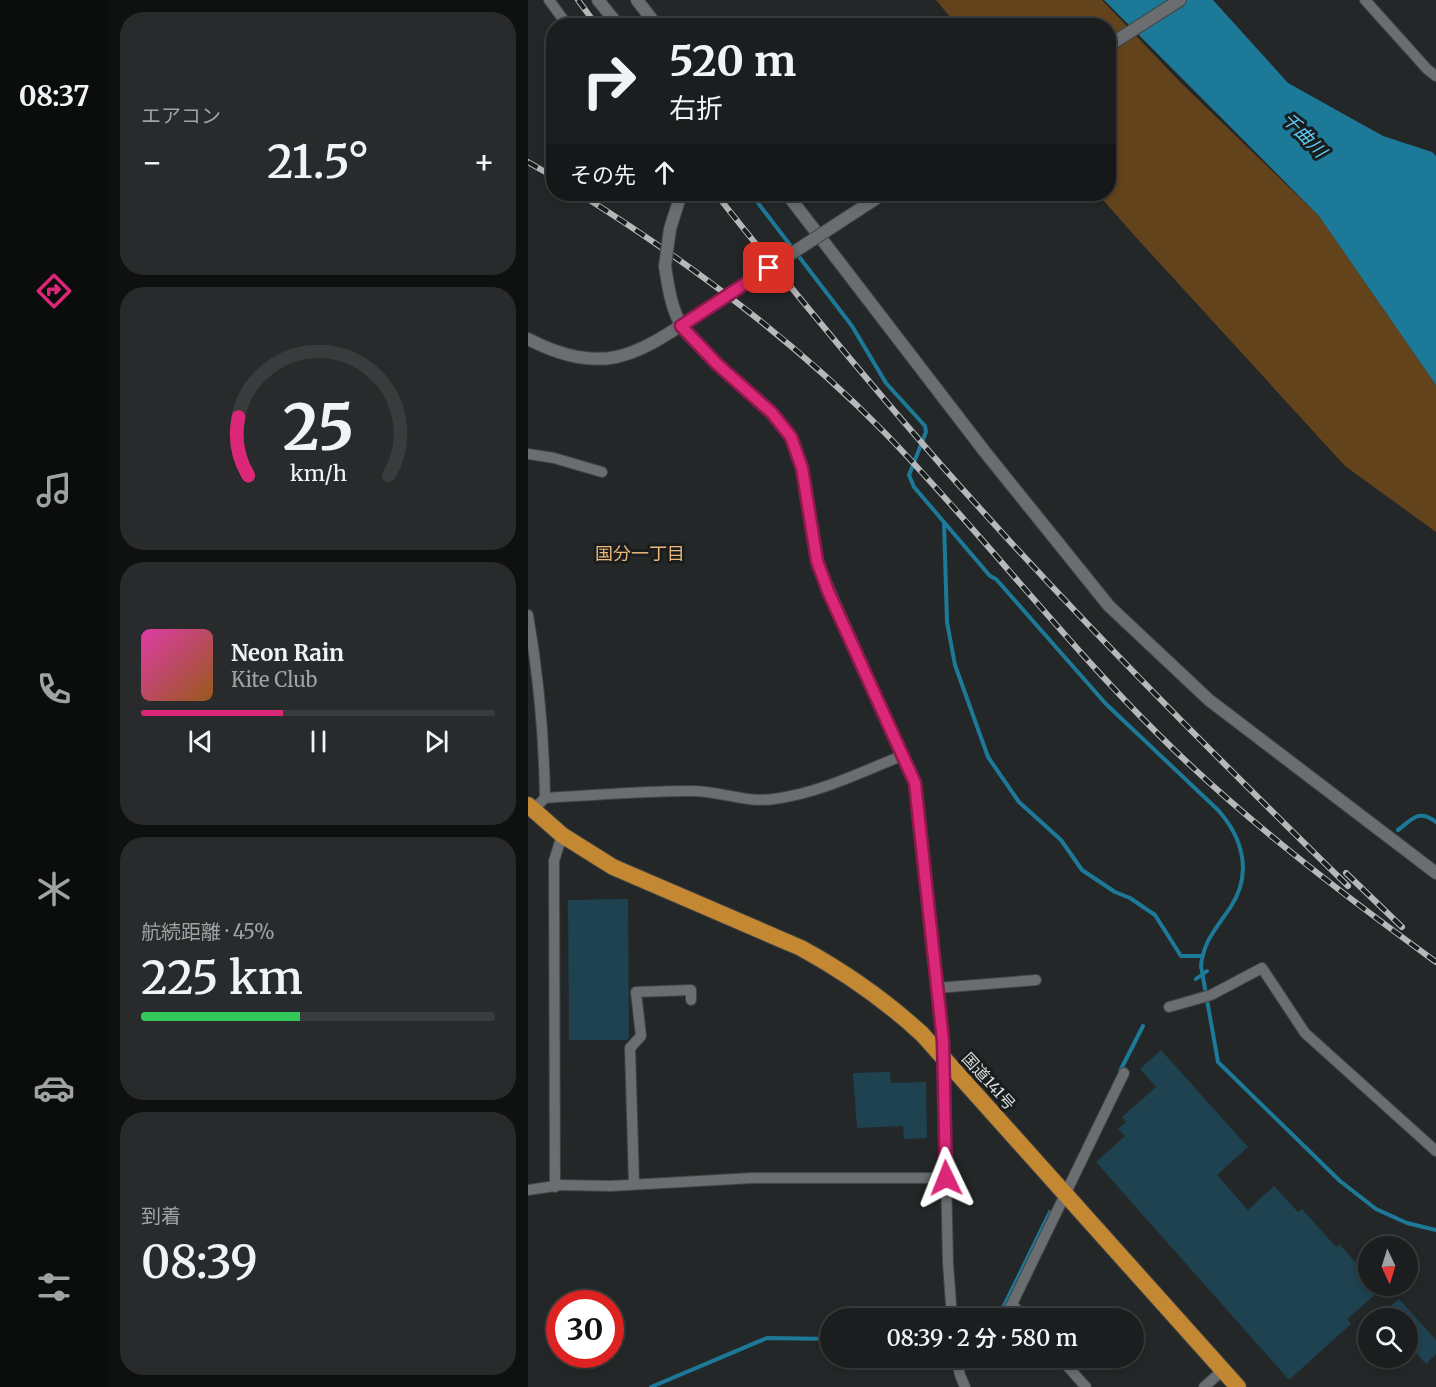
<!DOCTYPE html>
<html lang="ja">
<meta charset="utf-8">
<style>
:root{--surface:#1b1d1e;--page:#282a2b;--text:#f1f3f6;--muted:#a0a2a4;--line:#393b3c;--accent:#db2777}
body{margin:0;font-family:Merriweather,"Noto Sans JP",serif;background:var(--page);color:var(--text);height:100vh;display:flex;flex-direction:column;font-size:22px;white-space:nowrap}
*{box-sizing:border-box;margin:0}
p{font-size:20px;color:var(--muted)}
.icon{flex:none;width:33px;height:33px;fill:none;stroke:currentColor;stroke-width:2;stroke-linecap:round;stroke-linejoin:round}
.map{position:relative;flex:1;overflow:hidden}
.side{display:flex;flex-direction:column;gap:12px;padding:12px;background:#0f1010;width:420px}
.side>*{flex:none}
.banner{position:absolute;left:18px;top:18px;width:570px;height:183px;border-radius:24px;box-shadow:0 3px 9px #0003,0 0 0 2px var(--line);background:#1b1d1e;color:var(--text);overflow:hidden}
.needle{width:39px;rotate:176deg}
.tools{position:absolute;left:830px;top:1236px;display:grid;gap:12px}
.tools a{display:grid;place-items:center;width:60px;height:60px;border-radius:50%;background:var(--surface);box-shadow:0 3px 9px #0003,0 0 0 2px var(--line);font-size:30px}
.speed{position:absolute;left:18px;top:1290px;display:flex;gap:12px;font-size:30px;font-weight:700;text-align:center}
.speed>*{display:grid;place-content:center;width:78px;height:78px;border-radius:50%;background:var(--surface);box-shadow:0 3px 9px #0003,0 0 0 2px var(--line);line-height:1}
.speed .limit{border:9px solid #d22;background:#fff;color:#111}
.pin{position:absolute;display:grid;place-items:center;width:51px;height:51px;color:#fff;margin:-26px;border-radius:12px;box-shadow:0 3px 9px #0006}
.me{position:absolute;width:66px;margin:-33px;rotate:358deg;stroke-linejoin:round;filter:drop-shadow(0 0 4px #0008)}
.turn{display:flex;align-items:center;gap:21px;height:126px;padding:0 24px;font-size:27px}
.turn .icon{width:78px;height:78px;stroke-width:2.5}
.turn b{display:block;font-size:42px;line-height:51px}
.then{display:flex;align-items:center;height:57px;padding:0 24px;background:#0003;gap:12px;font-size:22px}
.big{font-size:45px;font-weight:600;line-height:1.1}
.side .widget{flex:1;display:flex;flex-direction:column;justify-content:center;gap:9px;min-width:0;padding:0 21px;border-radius:24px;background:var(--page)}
.side .dial{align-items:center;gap:0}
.dial svg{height:156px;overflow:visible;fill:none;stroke:var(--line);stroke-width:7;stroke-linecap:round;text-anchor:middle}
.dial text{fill:var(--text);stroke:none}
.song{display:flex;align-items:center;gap:18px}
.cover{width:72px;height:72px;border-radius:9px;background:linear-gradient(135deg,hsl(320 70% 55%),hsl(30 70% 35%))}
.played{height:6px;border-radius:3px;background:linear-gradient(90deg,var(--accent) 40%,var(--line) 40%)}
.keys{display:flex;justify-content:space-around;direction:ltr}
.heat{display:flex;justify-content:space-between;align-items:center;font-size:33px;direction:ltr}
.charge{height:9px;border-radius:4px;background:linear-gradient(90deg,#34c759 45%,var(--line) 0)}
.trip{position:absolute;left:292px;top:1308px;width:324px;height:60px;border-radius:30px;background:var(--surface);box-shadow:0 3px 9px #0003,0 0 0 2px var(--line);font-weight:600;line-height:60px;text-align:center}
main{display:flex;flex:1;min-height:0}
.dock{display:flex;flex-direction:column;width:108px;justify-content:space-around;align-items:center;background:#0b0c0c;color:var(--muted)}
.dock .icon{width:42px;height:42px}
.dock .on{color:var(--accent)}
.dock b{font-size:27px;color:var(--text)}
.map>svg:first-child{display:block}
.green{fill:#63431b}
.water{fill:#1c7a98}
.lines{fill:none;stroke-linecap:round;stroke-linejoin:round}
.stream{stroke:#1c7a98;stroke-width:4}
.building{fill:#1e4250}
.minor-casing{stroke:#424445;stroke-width:12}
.tertiary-casing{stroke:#424445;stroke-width:14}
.trunk-casing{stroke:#424445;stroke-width:18}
.minor{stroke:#6a6e70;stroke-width:10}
.tertiary{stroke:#6a6e70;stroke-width:12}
.trunk{stroke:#c48833;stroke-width:16}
.rail-casing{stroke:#b6b8b9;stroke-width:6}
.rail{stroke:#1a1d1e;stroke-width:4;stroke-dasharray:11;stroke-linecap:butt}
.tertiary-bridge-casing{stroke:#424445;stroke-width:14;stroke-linecap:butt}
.tertiary-bridge{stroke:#6a6e70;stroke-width:12}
.route-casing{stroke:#8e194d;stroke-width:15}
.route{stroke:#db2777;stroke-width:10}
.labels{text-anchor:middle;stroke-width:6;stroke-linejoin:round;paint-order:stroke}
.street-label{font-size:16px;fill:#d7d9da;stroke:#1a1d1e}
.water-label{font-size:18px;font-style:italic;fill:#5ccff8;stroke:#1a1d1e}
.neighbourhood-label{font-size:18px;fill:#edb87a;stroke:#1a1d1e}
</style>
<main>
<nav class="dock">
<b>08:37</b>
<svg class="icon on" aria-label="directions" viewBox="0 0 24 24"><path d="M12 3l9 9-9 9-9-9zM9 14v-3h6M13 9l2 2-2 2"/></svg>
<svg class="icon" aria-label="music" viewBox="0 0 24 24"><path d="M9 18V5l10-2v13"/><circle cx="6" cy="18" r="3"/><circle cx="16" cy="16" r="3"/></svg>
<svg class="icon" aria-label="phone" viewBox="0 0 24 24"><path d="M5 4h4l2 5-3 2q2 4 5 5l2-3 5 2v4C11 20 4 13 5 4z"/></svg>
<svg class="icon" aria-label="climate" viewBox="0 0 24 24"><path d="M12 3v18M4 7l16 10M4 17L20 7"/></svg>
<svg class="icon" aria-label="car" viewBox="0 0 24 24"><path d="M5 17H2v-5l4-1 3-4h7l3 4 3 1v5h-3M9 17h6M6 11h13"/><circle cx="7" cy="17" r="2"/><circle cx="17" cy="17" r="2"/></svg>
<svg class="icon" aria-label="filters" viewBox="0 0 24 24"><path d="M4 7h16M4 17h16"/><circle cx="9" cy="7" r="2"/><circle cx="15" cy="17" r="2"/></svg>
</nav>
<section class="side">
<div class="widget"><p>エアコン</p>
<div class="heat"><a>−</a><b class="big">21.5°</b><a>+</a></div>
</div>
<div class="widget dial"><svg viewBox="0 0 100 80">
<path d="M14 69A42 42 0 1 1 86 69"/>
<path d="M14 69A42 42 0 0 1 9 39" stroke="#db2777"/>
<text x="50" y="56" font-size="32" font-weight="700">25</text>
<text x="50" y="72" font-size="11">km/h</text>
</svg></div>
<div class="widget">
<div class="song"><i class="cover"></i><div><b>Neon Rain</b><p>Kite Club</p></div></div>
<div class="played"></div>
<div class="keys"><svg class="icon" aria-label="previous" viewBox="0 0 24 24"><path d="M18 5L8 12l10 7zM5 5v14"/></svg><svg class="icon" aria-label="pause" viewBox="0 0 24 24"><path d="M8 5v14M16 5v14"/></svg><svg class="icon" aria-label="next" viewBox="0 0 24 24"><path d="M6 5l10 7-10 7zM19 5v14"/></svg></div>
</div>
<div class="widget"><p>航続距離 · 45%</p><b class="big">225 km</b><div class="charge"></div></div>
<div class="widget"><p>到着</p><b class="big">08:39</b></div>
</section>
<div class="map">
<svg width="908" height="1387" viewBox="0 0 908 1387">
<rect width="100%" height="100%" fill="#242728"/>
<!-- green -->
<path class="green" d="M 408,0 L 574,0 L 653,83 L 791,216 L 908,385 L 908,532 L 817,466 L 605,234 L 570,194 L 580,194 L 580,26 L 429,25 Z"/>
<!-- water -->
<path class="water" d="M 576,0 L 685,0 L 760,83 L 855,136 L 904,152 L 908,156 L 908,385 L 791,216 Z"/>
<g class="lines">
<!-- stream -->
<path class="stream" d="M 230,203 L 324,326 L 358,383 L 397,426 L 398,432 L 381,475 L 386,487 L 462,576 L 468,579 L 578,704 L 690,810 C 715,838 725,874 702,908 C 689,927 675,942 673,966 L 690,1062 L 812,1181 L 848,1209 L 879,1223 L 908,1230
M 416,522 L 419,622 L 427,665 L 460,757 L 491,802 L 533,840 L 554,870 L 587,892 L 602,898 L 627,915 L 653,956 L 674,956
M 870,830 C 884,820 890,808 908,822
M 668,979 L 679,971
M 592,1071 L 615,1026
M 470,1318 L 522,1212
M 123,1387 L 239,1338 L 303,1339"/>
</g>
<!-- building -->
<path class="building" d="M 100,899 L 101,1038 L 99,1040 L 41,1040 L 40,900 Z
M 633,1050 L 720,1147 L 689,1175 L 720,1210 L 746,1186 L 770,1212 L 774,1209 L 808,1247 L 811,1244 L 840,1276 L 840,1286 L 857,1286 L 819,1319 L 823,1324 L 761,1380 L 568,1162 L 597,1136 L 590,1129 L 598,1122 L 594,1117 L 628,1087 L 612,1069 Z
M 362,1072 L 363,1083 L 398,1082 L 399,1138 L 376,1139 L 375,1126 L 329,1128 L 325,1073 Z
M 871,1299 L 908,1340 L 908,1354 L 898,1364 L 879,1343 L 879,1318 L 848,1318 Z"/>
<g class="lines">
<defs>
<path id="minor" d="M 21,0 L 40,26
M 837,0 L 899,69 L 908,76
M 153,325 L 189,364 L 244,413 L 263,437 L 274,468 L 289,561 L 387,783 L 415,1041 L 420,1263 L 424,1318
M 0,454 L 26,458 L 74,472
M 0,615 C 11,678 16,734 17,798
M 5,810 L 17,798 C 66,795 115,791 164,791 C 192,791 217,803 246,799 C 292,793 333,772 376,755
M 409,988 L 508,980
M 641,1007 L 683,995 L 734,968 L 777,1033 L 908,1151
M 106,1183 L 102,1048 L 113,1036 L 108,992 L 163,990 L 163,1000
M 27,1187 L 26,861 L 34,835
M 0,1190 L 33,1185 L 83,1186 L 224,1178 L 418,1178
M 476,1318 L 484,1304
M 496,1318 L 484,1304 L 596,1073
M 428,1358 L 432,1375 L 437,1387
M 532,1358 L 558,1387
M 676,1387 L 695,1370"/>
<path id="tertiary" d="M 70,0 L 91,26
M 109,0 L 129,26
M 580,46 L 652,0
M 259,194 L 457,452 L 581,606 L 681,700 L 908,873
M 142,229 L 153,194
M 137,266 C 140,286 143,307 153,325
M 0,339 C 83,381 114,350 183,306"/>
<path id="trunk" d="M 0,805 L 34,835 L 85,867 L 273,948 C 317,972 357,1000 394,1034 L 710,1387"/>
</defs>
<!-- minor casing -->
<use href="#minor" class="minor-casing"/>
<!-- tertiary casing -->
<use href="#tertiary" class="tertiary-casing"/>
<!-- trunk casing -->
<use href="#trunk" class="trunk-casing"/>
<!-- minor -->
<use href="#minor" class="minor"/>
<!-- tertiary -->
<use href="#tertiary" class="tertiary"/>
<!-- trunk -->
<use href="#trunk" class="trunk"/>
<defs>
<path id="rail" d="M 50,0 L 69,26
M 0,162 L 26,177
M 52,194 C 162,263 266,340 357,433 C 451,530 534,639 630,734 C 714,818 812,892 908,962
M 188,194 C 261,286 336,377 414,466 C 543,612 681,750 820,886
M 818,873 L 874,927"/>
</defs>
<!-- rail casing -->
<use href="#rail" class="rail-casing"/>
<!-- rail -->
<use href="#rail" class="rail"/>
<defs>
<path id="tertiary-bridge" d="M 137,266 L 142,229
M 183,306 L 355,194"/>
</defs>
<!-- tertiary-bridge casing -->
<use href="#tertiary-bridge" class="tertiary-bridge-casing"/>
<!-- tertiary-bridge -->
<use href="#tertiary-bridge" class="tertiary-bridge"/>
</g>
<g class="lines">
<defs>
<path id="route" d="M 241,268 L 153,326 L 189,364 L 244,413 L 263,437 L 274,468 L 289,561 L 300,591 L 387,783 L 415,1041 L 418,1178"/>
</defs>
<!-- route casing -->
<use href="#route" class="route-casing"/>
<!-- route -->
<use href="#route" class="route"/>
</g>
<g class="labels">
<!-- street labels -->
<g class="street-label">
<text transform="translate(461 1081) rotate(48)" y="6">国道141号</text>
</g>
<!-- water labels -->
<g class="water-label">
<text transform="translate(776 135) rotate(46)" y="6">千曲川</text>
</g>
<!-- neighbourhood labels -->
<g class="neighbourhood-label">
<text x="112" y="560">国分一丁目</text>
</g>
</g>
</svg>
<div class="tools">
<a><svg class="needle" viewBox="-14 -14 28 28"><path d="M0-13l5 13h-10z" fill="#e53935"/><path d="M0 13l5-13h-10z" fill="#a0a2a4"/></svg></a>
<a><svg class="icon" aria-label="search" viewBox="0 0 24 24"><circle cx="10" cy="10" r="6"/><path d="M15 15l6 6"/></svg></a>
</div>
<div class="speed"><div class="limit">30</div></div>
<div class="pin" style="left:241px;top:268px;background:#d93025"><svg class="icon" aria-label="arrive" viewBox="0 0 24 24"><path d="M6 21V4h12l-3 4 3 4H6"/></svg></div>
<svg class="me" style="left:418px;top:1178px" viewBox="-20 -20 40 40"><path d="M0-17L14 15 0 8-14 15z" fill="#db2777" stroke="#fff" stroke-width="4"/></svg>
<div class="trip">08:39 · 2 分 · 580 m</div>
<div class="banner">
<div class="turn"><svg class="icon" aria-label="right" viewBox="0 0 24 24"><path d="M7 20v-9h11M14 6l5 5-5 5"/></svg><div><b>520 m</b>右折</div></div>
<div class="then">その先<svg class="icon" aria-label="ahead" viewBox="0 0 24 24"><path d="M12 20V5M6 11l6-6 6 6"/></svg></div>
</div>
</div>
</main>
